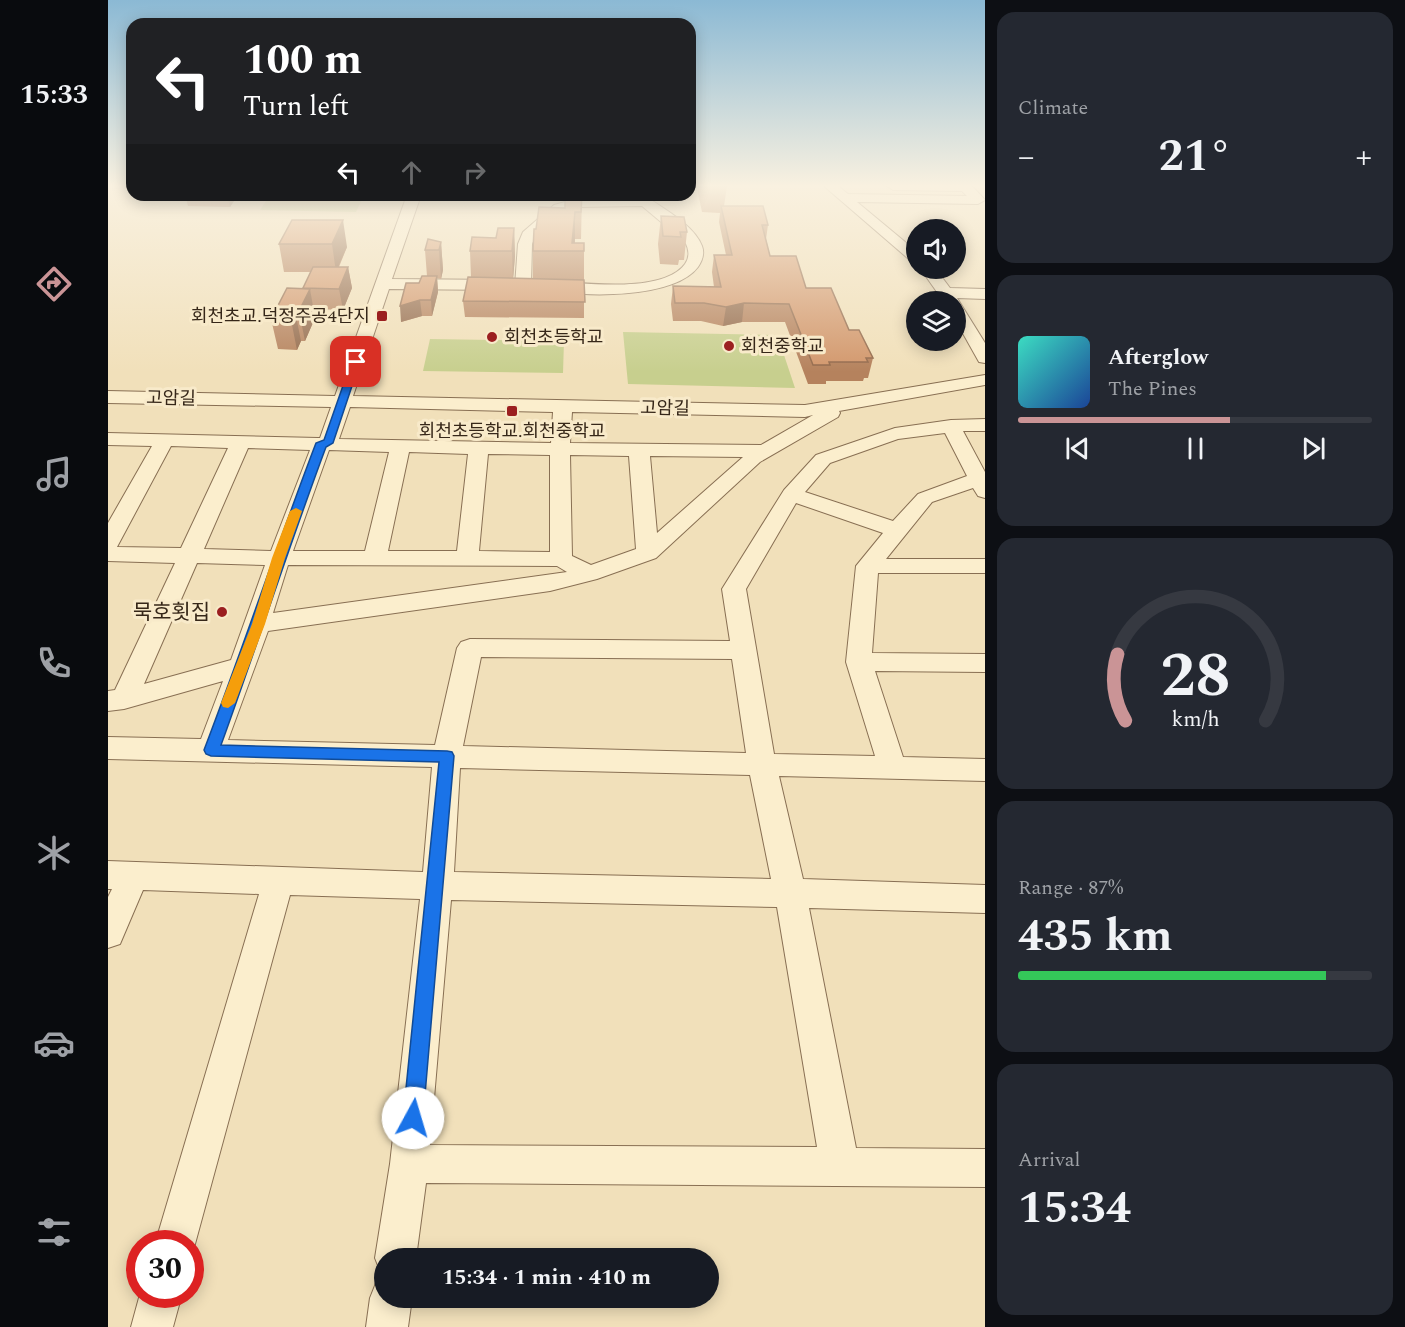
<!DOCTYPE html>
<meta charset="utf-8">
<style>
:root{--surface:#171b24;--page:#242831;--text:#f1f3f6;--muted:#9ea1a6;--line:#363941;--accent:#ca9496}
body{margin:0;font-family:Spectral,"Noto Sans KR",serif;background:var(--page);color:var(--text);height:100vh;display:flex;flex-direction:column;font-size:22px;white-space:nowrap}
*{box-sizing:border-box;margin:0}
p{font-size:20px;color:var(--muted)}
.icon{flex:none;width:33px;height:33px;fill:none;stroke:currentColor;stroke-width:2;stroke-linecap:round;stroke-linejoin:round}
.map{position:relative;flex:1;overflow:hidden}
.panel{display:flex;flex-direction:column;gap:12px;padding:12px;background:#0d0f14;width:420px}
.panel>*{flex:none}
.banner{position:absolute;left:18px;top:18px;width:570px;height:183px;border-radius:18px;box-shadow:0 3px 15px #0003;background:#202124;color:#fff;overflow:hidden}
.tools{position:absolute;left:798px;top:219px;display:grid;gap:12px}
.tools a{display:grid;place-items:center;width:60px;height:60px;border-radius:50%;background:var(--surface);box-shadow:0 3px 15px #0003;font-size:30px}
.speed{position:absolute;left:18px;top:1230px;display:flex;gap:12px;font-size:30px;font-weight:700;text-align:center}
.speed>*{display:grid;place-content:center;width:78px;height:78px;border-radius:50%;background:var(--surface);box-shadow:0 3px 15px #0003;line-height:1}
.speed .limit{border:9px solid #d22;background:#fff;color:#111}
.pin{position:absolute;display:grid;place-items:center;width:51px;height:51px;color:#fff;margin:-26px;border-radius:12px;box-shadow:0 3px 9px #0006}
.me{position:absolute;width:66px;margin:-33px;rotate:6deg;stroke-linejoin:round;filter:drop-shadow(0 0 4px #0008)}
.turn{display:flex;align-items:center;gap:21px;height:126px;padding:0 18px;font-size:27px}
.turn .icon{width:78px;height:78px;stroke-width:2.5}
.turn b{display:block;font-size:42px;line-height:51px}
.lanes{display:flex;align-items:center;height:57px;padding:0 18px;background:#0003;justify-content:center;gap:30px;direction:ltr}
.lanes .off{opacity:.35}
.big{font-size:45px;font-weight:700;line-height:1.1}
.panel .card{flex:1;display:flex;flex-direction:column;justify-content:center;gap:9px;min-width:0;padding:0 21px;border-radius:18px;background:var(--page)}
.panel .dial{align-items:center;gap:0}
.dial svg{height:156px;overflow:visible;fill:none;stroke:var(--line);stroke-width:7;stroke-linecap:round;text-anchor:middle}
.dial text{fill:var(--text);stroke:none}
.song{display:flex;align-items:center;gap:18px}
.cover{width:72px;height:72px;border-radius:9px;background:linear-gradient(135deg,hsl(170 70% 55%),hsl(220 70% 35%))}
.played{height:6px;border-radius:3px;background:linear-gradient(90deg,var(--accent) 60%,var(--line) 60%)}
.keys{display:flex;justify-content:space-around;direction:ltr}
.heat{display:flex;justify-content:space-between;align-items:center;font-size:33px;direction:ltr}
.charge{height:9px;border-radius:4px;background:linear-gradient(90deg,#34c759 87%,var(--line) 0)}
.trip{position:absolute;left:266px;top:1248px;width:345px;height:60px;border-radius:30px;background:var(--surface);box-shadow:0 3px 15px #0003;font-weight:700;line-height:60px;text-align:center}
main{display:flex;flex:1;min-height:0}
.tab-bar{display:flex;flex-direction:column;width:108px;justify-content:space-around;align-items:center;background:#090b0e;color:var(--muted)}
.tab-bar .icon{width:42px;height:42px}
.tab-bar .active{color:var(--accent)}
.tab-bar b{font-size:27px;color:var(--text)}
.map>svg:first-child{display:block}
.green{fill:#c7cf8e}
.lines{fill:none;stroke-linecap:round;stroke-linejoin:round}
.minor-casing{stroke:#886f53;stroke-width:2}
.minor{fill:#fbeecd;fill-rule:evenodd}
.wall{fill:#b5825d}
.shaded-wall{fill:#936a4c}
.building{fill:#d2976c;stroke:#936a4c;stroke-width:1.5}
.route{fill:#1a73e8;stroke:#114b97;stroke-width:1.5}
.slow{fill:#f59e0b}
.poi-dot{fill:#9b1f20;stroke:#f8eaca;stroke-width:2}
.labels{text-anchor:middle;stroke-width:6;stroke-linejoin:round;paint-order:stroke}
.far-poi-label{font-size:18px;fill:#362719;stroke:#f8eaca;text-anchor:start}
.far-street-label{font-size:18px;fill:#362719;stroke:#f8eaca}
.poi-label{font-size:21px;fill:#362719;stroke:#f8eaca;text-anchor:end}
</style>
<main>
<nav class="tab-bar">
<b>15:33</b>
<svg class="icon active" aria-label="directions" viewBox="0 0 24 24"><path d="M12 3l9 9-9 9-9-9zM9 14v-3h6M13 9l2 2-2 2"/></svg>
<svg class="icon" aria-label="music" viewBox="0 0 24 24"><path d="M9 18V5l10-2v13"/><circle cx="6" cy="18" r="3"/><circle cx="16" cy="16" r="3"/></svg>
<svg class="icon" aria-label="phone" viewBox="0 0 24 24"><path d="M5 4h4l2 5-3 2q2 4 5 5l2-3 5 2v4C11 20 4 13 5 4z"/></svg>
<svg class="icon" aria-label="climate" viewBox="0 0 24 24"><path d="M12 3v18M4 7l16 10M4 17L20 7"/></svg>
<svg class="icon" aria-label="car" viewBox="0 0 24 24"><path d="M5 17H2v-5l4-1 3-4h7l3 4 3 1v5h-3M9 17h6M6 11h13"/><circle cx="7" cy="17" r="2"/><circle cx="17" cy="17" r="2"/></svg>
<svg class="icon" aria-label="filters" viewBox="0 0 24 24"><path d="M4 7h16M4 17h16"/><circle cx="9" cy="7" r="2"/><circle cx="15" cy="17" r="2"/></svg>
</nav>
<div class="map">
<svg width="877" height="1327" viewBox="0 0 877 1327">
<rect width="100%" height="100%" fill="#f1e0ba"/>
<!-- green -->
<path class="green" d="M 162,195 L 256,195 L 248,212 L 152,210 Z
M 515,332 L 666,335 L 670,337 L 687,388 L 520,384 Z
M 322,339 L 456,341 L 455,373 L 315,371 Z"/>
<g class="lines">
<defs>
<path id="minor" d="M 716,186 L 730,186 L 740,194 L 859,196 L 854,191 L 785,190 L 779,186 L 864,186 L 877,200 L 870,204 L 749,202 L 808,251 L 808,262 L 803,261 Z
M 299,195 L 313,195 L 284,279 L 394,280 L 402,285 L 394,290 L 281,289 L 245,396 L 697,405 L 877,375 L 877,385 L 731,411 L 732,413 L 730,417 L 652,462 L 548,558 L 489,579 L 442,591 L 160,631 L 120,740 L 327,745 L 349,648 L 353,642 L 362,639 L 622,641 L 614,589 L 676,490 L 708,455 L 787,428 L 843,420 L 877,419 L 877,431 L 855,431 L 877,472 L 877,498 L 870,496 L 865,488 L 824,502 L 778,559 L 877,559 L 877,573 L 770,573 L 764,653 L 877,654 L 877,672 L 767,671 L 795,757 L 877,759 L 877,781 L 671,776 L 695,879 L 877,885 L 877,913 L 701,908 L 748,1148 L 877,1149 L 877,1187 L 318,1183 L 308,1258 L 276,1258 L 276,1274 L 273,1273 L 267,1258 L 282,1164 L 312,899 L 182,895 L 87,1244 L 82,1256 L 82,1244 L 47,1244 L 151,894 L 35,890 L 12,944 L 0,948 L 0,897 L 4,889 L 0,889 L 0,861 L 315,872 L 324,767 L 0,759 L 0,737 L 93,739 L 115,681 L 16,709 L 0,711 L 0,691 L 7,690 L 67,563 L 0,561 L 0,523 L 44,446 L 0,445 L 0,433 L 210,438 L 212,438 L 223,407 L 0,403 L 0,391 L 227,396 ZM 242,407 L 445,412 L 443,443 L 231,439 ZM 464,412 L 697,417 L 705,415 L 653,445 L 462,443 ZM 837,433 L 859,476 L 810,494 L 785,521 L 697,492 L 722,463 L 790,439 ZM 63,446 L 120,448 L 73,548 L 9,547 ZM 140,448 L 202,450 L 163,551 L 96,549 ZM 221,450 L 281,452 L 257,551 L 185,551 ZM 301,452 L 360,454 L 349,551 L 280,551 ZM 380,454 L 442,455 L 442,552 L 371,551 ZM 462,455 L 521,456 L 528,549 L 483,565 L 464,556 ZM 542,456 L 635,457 L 549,533 ZM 688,503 L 775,533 L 748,566 L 738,662 L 767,756 L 666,754 L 638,589 ZM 89,563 L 157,565 L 123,660 L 36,684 ZM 180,565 L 449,566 L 459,572 L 165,613 ZM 373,657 L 624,659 L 638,753 L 355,746 ZM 352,768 L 642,775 L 663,879 L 346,872 ZM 343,900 L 669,907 L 709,1147 L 322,1145 Z
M 529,195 L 543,195 L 543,200 C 560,211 587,227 594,246 C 597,254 594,261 590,267 C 566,299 472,298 436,289 L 434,286 L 442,281 C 475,283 555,294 577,264 C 582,257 581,249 577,242 L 534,206 L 469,207 L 456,211 L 428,234 L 424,244 L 423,286 L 415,291 L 409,289 L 407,286 L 410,244 L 415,232 L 446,205 L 468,199 L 530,198 Z
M 812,268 L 827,268 L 842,288 L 877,289 L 877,299 L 849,298 L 877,343 L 877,363 L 871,362 L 848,321 L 848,302 L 836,302 Z
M 276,1280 L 276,1298 L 304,1298 L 300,1327 L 258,1327 L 262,1298 L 268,1283 Z
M 32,1294 L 74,1294 L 65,1327 L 23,1327 Z"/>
</defs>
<!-- minor casing -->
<use href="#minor" class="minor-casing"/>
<!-- minor -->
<use href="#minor" class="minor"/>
</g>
<!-- wall -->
<path class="wall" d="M 590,186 L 619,186 L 616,206 L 660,225 L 658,239 L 662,256 L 698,288 L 741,330 L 765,358 L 760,378 L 756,378 L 755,381 L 718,381 L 718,384 L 700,384 L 677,322 L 634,322 L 615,326 L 593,321 L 565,321 L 563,304 L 565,286 L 606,287 L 604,272 L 606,255 L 618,255 L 611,222 L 612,213 L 594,212 L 590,193 Z
M 77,195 L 130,195 L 122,207 L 80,206 Z
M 474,195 L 473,239 L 467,239 L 467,243 L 476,243 L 476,318 L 357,317 L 355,301 L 363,277 L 362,251 L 406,228 L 407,256 L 405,278 L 425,279 L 425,251 L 428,229 Z
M 553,216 L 579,232 L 576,260 L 571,260 L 570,265 L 552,264 L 550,244 Z
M 184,220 L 239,247 L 231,267 L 240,267 L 244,288 L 235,310 L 206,309 L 207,318 L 197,341 L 193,341 L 189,350 L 170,349 L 163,319 L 195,288 L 203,272 L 176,272 L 171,244 Z
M 333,242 L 335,270 L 333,279 L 329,278 L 330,292 L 324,316 L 314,316 L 293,322 L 311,283 L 319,276 L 317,250 Z"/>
<!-- shaded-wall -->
<path class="shaded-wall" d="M 119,195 L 130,195 L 122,207 Z
M 467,212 L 467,239 L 466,251 L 464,243 Z
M 235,220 L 239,247 L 228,272 L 224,244 Z
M 406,228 L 407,256 L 405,280 L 404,251 Z
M 333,242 L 335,270 L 333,279 L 331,250 Z
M 240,267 L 244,288 L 235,310 L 231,289 Z
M 329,276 L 330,292 L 324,316 L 323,300 Z
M 202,289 L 207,318 L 197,341 L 191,311 Z
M 312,300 L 314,316 L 293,322 L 292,306 Z
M 636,303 L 634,322 L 615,326 L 618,307 Z
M 187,311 L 193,341 L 189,350 L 183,320 Z"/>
<!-- building -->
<path class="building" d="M 457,195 L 474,195 L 473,212 L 467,212 L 464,243 L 476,243 L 476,251 L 425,251 L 426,229 L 428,229 L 431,207 L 457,208 Z
M 613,206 L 655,206 L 660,225 L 654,225 L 662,256 L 688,256 L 698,288 L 723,288 L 741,330 L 751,330 L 765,358 L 758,358 L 760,362 L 721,362 L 722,365 L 705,365 L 681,304 L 636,303 L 618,307 L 596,303 L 567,303 L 565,286 L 613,287 L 606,255 L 624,255 Z
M 553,216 L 576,217 L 579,232 L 572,232 L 573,237 L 555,236 Z
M 184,220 L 235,220 L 224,244 L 171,244 Z
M 390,228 L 406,228 L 404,251 L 362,251 L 364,237 L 388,238 Z
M 320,239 L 333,242 L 331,250 L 317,250 Z
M 205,267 L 240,267 L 231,289 L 195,288 Z
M 314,276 L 329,276 L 323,300 L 312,300 L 292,306 L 298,283 L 311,283 Z
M 360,277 L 476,280 L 477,302 L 355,301 Z
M 179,288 L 202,289 L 191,311 L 187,311 L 183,320 L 163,319 Z"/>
<!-- sky -->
<linearGradient id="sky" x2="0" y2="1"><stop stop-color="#8bb9d4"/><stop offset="0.5" stop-color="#f9f1e0"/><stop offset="1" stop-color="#f9f1e0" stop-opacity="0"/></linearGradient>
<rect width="877" height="372" fill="url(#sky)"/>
<!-- route -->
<path class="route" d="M 244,360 L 252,362 L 225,443 L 218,447 C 181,546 149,646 113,745 L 339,751 L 344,752 L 346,756 L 315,1118 L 312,1125 L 305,1128 L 298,1125 L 295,1118 L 331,762 L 103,756 L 98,754 L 96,750 C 135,648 169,545 208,443 L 216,440 Z"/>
<!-- slow -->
<path class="slow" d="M 188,508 L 194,511 L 177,558 L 157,624 L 127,703 L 120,708 L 115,707 L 113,703 L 144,624 L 164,558 L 182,511 Z"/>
<!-- markers -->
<g class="poi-dot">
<rect x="268" y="310" width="12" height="12" rx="3"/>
<circle cx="384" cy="337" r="6"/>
<circle cx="621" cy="346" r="6"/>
<rect x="398" y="405" width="12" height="12" rx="3"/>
<circle cx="114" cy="612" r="6"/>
</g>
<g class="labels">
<!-- far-poi labels -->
<g class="far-poi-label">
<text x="262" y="322" text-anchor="end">회천초교.덕정주공4단지</text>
<text x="396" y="343">회천초등학교</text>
<text x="633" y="352">회천중학교</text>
<text x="404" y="437" text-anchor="middle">회천초등학교.회천중학교</text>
</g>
<!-- far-street labels -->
<g class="far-street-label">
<text transform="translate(63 398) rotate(1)" y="6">고암길</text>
<text transform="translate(557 408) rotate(1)" y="6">고암길</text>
</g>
<!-- poi labels -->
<g class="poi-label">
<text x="102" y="619">묵호횟집</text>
</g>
</g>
</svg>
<div class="tools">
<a><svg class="icon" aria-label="sound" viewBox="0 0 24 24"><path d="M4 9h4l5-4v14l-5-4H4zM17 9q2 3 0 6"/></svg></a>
<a><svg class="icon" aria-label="layers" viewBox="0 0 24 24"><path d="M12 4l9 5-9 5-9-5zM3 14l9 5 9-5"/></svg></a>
</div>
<div class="speed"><div class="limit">30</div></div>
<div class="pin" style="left:248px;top:362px;background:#d93025"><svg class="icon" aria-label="arrive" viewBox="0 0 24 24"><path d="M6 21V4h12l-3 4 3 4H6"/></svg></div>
<svg class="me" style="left:305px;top:1118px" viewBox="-20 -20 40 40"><circle r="19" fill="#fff"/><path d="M0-13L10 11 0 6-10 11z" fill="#1a73e8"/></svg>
<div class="trip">15:34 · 1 min · 410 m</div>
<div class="banner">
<div class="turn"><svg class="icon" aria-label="left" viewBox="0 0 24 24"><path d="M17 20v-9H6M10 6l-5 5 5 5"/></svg><div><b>100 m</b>Turn left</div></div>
<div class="lanes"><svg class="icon" aria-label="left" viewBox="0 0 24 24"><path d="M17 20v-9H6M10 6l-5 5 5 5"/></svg><svg class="icon off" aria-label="ahead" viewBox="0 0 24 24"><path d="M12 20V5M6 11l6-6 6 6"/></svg><svg class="icon off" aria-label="right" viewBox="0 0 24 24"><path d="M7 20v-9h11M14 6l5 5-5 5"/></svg></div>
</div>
</div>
<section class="panel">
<div class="card"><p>Climate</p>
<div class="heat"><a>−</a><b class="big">21°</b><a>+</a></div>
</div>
<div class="card">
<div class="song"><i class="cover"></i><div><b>Afterglow</b><p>The Pines</p></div></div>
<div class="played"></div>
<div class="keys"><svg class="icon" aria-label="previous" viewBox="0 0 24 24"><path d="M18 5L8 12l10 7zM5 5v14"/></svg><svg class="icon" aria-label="pause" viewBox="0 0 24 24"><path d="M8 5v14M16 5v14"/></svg><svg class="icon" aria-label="next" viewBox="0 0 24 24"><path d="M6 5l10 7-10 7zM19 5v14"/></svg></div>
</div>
<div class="card dial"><svg viewBox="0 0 100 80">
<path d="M14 69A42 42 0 1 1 86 69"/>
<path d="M14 69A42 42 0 0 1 10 35" stroke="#ca9496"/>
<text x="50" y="56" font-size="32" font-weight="700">28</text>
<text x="50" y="72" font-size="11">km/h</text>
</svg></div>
<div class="card"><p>Range · 87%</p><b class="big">435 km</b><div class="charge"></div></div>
<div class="card"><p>Arrival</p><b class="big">15:34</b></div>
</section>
</main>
